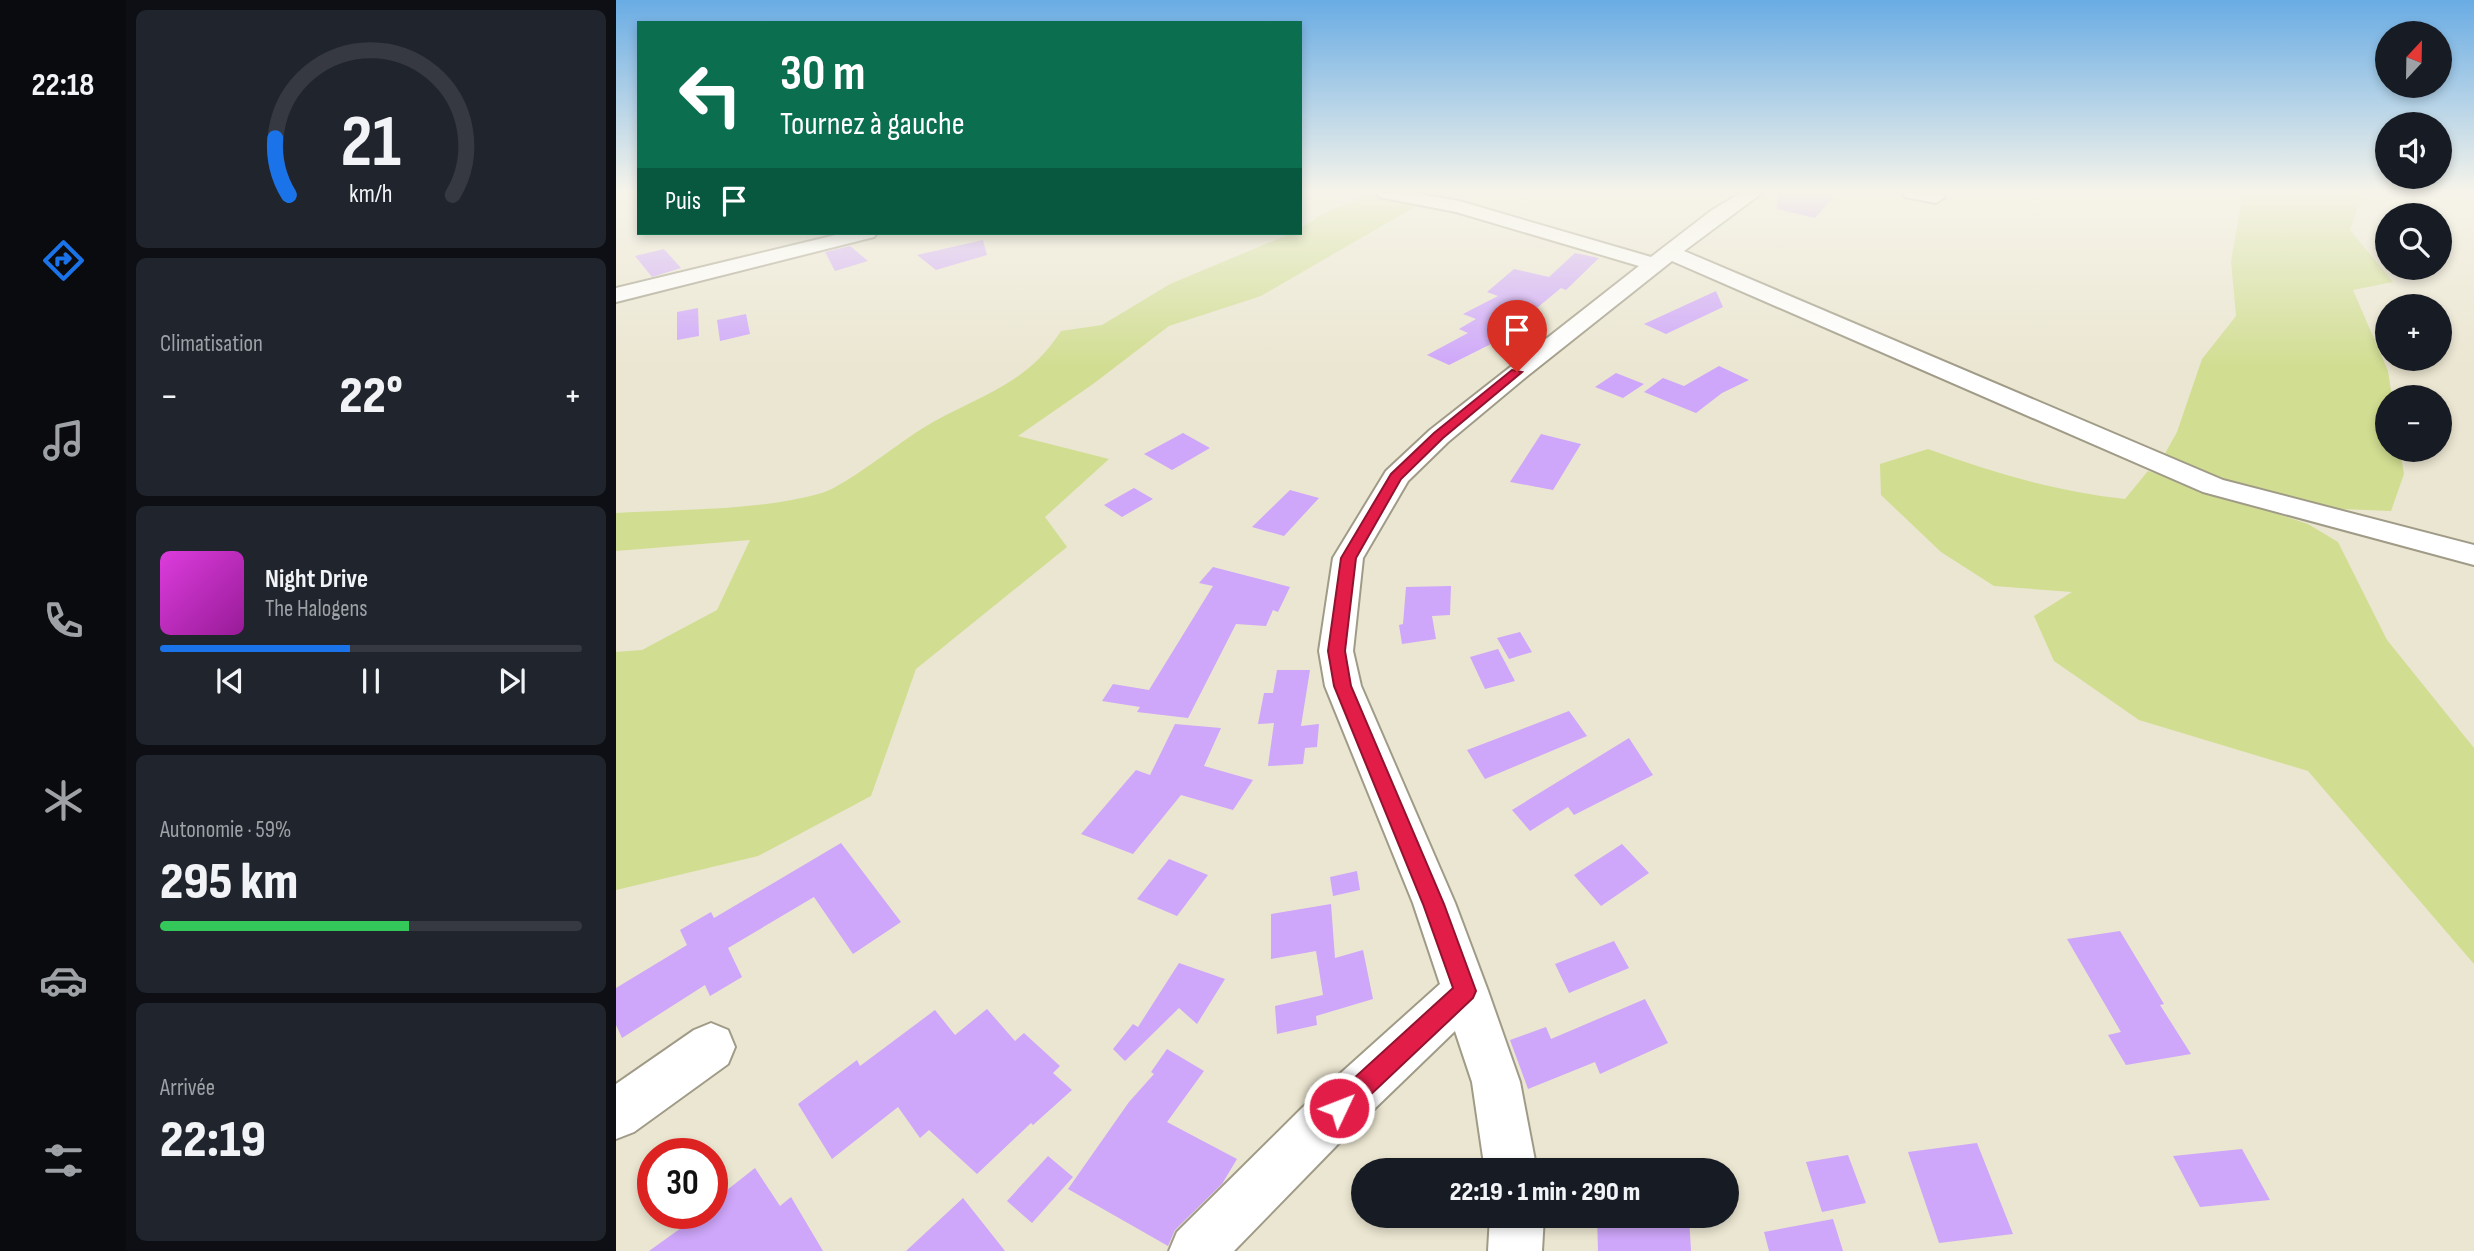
<!DOCTYPE html>
<html lang="fr">
<meta charset="utf-8">
<style>
:root{--surface:#171b24;--page:#20242c;--text:#f1f3f6;--muted:#9ea1a6;--line:#363941;--accent:#1a73e8}
body{margin:0;font-family:"Sofia Sans Condensed",sans-serif;background:var(--page);color:var(--text);height:100vh;display:flex;flex-direction:column;font-size:26px;white-space:nowrap}
*{box-sizing:border-box;margin:0}
p{font-size:23px;color:var(--muted)}
.icon{flex:none;width:38px;height:38px;fill:none;stroke:currentColor;stroke-width:2;stroke-linecap:round;stroke-linejoin:round}
.map{position:relative;flex:1;overflow:hidden}
.panel{display:flex;flex-direction:column;gap:10px;padding:10px;background:#0d0f14;width:490px}
.panel>*{flex:none}
.top-card{position:absolute;left:21px;top:21px;width:665px;height:214px;border-radius:0px;box-shadow:0 4px 10px #0003;background:#0b6e4f;color:#fff;overflow:hidden}
.needle{width:46px;rotate:22deg}
.buttons{position:absolute;left:1759px;top:21px;display:grid;gap:14px}
.buttons a{display:grid;place-items:center;width:77px;height:77px;border-radius:50%;background:var(--surface);box-shadow:0 4px 10px #0003;font-size:35px}
.speed{position:absolute;left:21px;top:1138px;display:flex;gap:14px;font-size:35px;font-weight:700;text-align:center}
.speed>*{display:grid;place-content:center;width:91px;height:91px;border-radius:50%;background:var(--surface);box-shadow:0 4px 10px #0003;line-height:1}
.speed .limit{border:10px solid #d22;background:#fff;color:#111}
.pin{position:absolute;display:grid;place-items:center;width:60px;height:60px;color:#fff;margin:-72px -30px;border-radius:50% 50% 50% 0;rotate:-45deg;box-shadow:0 0 7px #0007}
.pin .icon{rotate:45deg}
.me{position:absolute;width:77px;margin:-38px;rotate:47deg;stroke-linejoin:round;filter:drop-shadow(0 0 5px #0008)}
.turn{display:flex;align-items:center;gap:24px;height:147px;padding:0 28px;font-size:32px}
.turn .icon{width:91px;height:91px;stroke-width:2.5}
.turn b{display:block;font-size:49px;line-height:60px}
.then{display:flex;align-items:center;height:66px;padding:0 28px;background:#0003;gap:14px;font-size:26px}
.big{font-size:52px;font-weight:800;line-height:1.1}
.panel .card{flex:1;display:flex;flex-direction:column;justify-content:center;gap:10px;min-width:0;padding:0 24px;border-radius:10px;background:var(--page)}
.panel .dial{align-items:center;gap:0}
.dial svg{height:182px;overflow:visible;fill:none;stroke:var(--line);stroke-width:7;stroke-linecap:round;text-anchor:middle}
.dial text{fill:var(--text);stroke:none}
.song{display:flex;align-items:center;gap:21px}
.cover{width:84px;height:84px;border-radius:10px;background:linear-gradient(135deg,hsl(300 70% 55%),hsl(300 70% 35%))}
.played{height:7px;border-radius:4px;background:linear-gradient(90deg,var(--accent) 45%,var(--line) 45%)}
.keys{display:flex;justify-content:space-around;direction:ltr}
.heat{display:flex;justify-content:space-between;align-items:center;font-size:38px;direction:ltr}
.charge{height:10px;border-radius:5px;background:linear-gradient(90deg,#34c759 59%,var(--line) 0)}
.trip{position:absolute;left:735px;top:1158px;width:388px;height:70px;border-radius:35px;background:var(--surface);box-shadow:0 4px 10px #0003;font-weight:800;line-height:70px;text-align:center}
main{display:flex;flex:1;min-height:0}
.tabs{display:flex;flex-direction:column;width:126px;justify-content:space-around;align-items:center;background:#090b0e;color:var(--muted)}
.tabs .icon{width:49px;height:49px}
.tabs .active{color:var(--accent)}
.tabs b{font-size:32px;color:var(--text)}
.map>svg:first-child{display:block}
.green{fill:#d1dd91}
.building{fill:#cea6fa}
.lines{fill:none;stroke-linecap:round;stroke-linejoin:round}
.minor-casing{stroke:#a09b87;stroke-width:4}
.minor{fill:#fff;fill-rule:evenodd}
.route{fill:#e11d48;stroke:#92132f;stroke-width:2}
</style>
<main>
<nav class="tabs">
<b>22:18</b>
<svg class="icon active" aria-label="directions" viewBox="0 0 24 24"><path d="M12 3l9 9-9 9-9-9zM9 14v-3h6M13 9l2 2-2 2"/></svg>
<svg class="icon" aria-label="music" viewBox="0 0 24 24"><path d="M9 18V5l10-2v13"/><circle cx="6" cy="18" r="3"/><circle cx="16" cy="16" r="3"/></svg>
<svg class="icon" aria-label="phone" viewBox="0 0 24 24"><path d="M5 4h4l2 5-3 2q2 4 5 5l2-3 5 2v4C11 20 4 13 5 4z"/></svg>
<svg class="icon" aria-label="climate" viewBox="0 0 24 24"><path d="M12 3v18M4 7l16 10M4 17L20 7"/></svg>
<svg class="icon" aria-label="car" viewBox="0 0 24 24"><path d="M5 17H2v-5l4-1 3-4h7l3 4 3 1v5h-3M9 17h6M6 11h13"/><circle cx="7" cy="17" r="2"/><circle cx="17" cy="17" r="2"/></svg>
<svg class="icon" aria-label="filters" viewBox="0 0 24 24"><path d="M4 7h16M4 17h16"/><circle cx="9" cy="7" r="2"/><circle cx="15" cy="17" r="2"/></svg>
</nav>
<section class="panel">
<div class="card dial"><svg viewBox="0 0 100 80">
<path d="M14 69A42 42 0 1 1 86 69"/>
<path d="M14 69A42 42 0 0 1 8 44" stroke="#1a73e8"/>
<text x="50" y="56" font-size="32" font-weight="700">21</text>
<text x="50" y="72" font-size="11">km/h</text>
</svg></div>
<div class="card"><p>Climatisation</p>
<div class="heat"><a>−</a><b class="big">22°</b><a>+</a></div>
</div>
<div class="card">
<div class="song"><i class="cover"></i><div><b>Night Drive</b><p>The Halogens</p></div></div>
<div class="played"></div>
<div class="keys"><svg class="icon" aria-label="previous" viewBox="0 0 24 24"><path d="M18 5L8 12l10 7zM5 5v14"/></svg><svg class="icon" aria-label="pause" viewBox="0 0 24 24"><path d="M8 5v14M16 5v14"/></svg><svg class="icon" aria-label="next" viewBox="0 0 24 24"><path d="M6 5l10 7-10 7zM19 5v14"/></svg></div>
</div>
<div class="card"><p>Autonomie · 59%</p><b class="big">295 km</b><div class="charge"></div></div>
<div class="card"><p>Arrivée</p><b class="big">22:19</b></div>
</section>
<div class="map">
<svg width="1858" height="1251" viewBox="0 0 1858 1251">
<rect width="100%" height="100%" fill="#ebe6d1"/>
<!-- green -->
<path class="green" d="M 1627,193 L 1747,193 L 1734,230 L 1777,282 L 1737,290 L 1772,371 L 1776,397 L 1771,397 L 1771,450 L 1784,450 L 1788,474 L 1775,511 L 1701,508 L 1624,489 L 1546,459 L 1561,432 L 1586,359 L 1620,316 L 1615,261 Z
M 753,195 L 802,205 L 645,296 L 553,326 L 477,384 L 402,436 L 493,459 L 429,517 L 451,547 L 300,669 L 255,796 L 142,856 L 0,890 L 0,652 L 26,650 L 101,610 L 134,540 L 0,551 L 0,513 C 65,509 143,511 206,493 C 229,486 280,445 304,430 C 358,396 408,389 445,331 L 486,325 L 554,284 L 676,233 L 684,233 L 684,229 L 708,213 Z
M 1312,449 C 1377,473 1439,491 1509,499 L 1532,471 L 1692,524 L 1722,542 L 1771,640 L 1858,748 L 1858,964 L 1692,771 L 1523,720 L 1438,661 L 1418,616 L 1456,592 L 1378,586 L 1325,552 L 1265,495 L 1264,464 Z"/>
<!-- building -->
<path class="building" d="M 1162,193 L 1221,193 L 1199,218 L 1161,209 Z
M 367,240 L 371,255 L 320,270 L 301,255 Z
M 234,246 L 252,261 L 219,271 L 209,252 Z
M 48,249 L 65,268 L 36,277 L 19,256 Z
M 959,253 L 983,258 L 950,290 L 945,288 L 881,341 L 833,365 L 811,355 L 852,333 L 843,329 L 860,319 L 847,314 L 882,296 L 871,292 L 898,269 L 933,277 Z
M 1100,291 L 1107,307 L 1050,334 L 1028,324 Z
M 82,308 L 83,336 L 61,340 L 61,312 Z
M 130,314 L 134,334 L 104,341 L 101,320 Z
M 1103,366 L 1133,380 L 1106,393 L 1080,413 L 1028,392 L 1047,378 L 1068,386 Z
M 1000,373 L 1028,384 L 1007,398 L 979,387 Z
M 567,433 L 594,448 L 556,470 L 528,454 Z
M 925,434 L 965,444 L 937,490 L 894,482 Z
M 518,488 L 537,499 L 506,517 L 488,505 Z
M 674,490 L 703,498 L 668,536 L 636,527 Z
M 597,567 L 674,587 L 662,612 L 657,610 L 650,626 L 620,624 L 572,718 L 521,712 L 524,707 L 486,701 L 497,684 L 533,690 L 597,586 L 583,583 Z
M 835,586 L 834,615 L 816,616 L 820,639 L 786,644 L 783,625 L 787,624 L 790,587 Z
M 904,632 L 916,652 L 893,659 L 881,638 Z
M 882,649 L 899,681 L 869,689 L 854,657 Z
M 661,670 L 694,670 L 685,726 L 703,724 L 701,747 L 689,748 L 687,764 L 652,766 L 658,723 L 642,724 L 648,693 L 657,693 Z
M 953,711 L 971,736 L 869,779 L 851,750 Z
M 559,724 L 605,728 L 588,766 L 637,780 L 617,810 L 565,795 L 517,854 L 465,834 L 520,770 L 534,775 Z
M 1013,738 L 1037,775 L 958,815 L 952,807 L 914,831 L 896,810 Z
M 225,843 L 285,922 L 237,954 L 198,897 L 112,948 L 126,977 L 94,996 L 89,985 L 6,1038 L 0,1025 L 0,988 L 71,945 L 64,930 L 95,912 L 98,918 Z
M 1006,844 L 1033,873 L 985,906 L 958,875 Z
M 553,859 L 592,875 L 561,916 L 521,899 Z
M 741,871 L 744,890 L 717,896 L 714,877 Z
M 715,904 L 719,958 L 747,950 L 757,999 L 700,1016 L 701,1025 L 661,1034 L 659,1006 L 707,995 L 700,951 L 655,959 L 655,914 Z
M 1504,931 L 1548,1004 L 1544,1005 L 1575,1054 L 1510,1065 L 1492,1035 L 1505,1032 L 1451,939 Z
M 998,941 L 1013,968 L 953,993 L 939,964 Z
M 563,963 L 609,979 L 581,1024 L 563,1008 L 509,1061 L 497,1049 L 517,1024 L 522,1027 Z
M 1029,999 L 1052,1043 L 984,1074 L 979,1062 L 912,1089 L 894,1040 L 930,1027 L 935,1039 Z
M 371,1009 L 399,1041 L 408,1033 L 444,1066 L 437,1073 L 456,1090 L 417,1125 L 415,1123 L 361,1174 L 313,1130 L 304,1138 L 282,1107 L 216,1159 L 182,1104 L 241,1060 L 244,1066 L 319,1010 L 339,1035 Z
M 551,1049 L 588,1071 L 551,1122 L 621,1159 L 606,1184 L 559,1230 L 552,1246 L 452,1189 L 513,1102 L 538,1074 L 535,1072 Z
M 1361,1143 L 1397,1234 L 1323,1243 L 1292,1152 Z
M 1626,1149 L 1654,1200 L 1584,1207 L 1557,1156 Z
M 1232,1155 L 1250,1203 L 1206,1212 L 1190,1162 Z
M 432,1156 L 457,1177 L 416,1223 L 391,1201 Z
M 139,1168 L 164,1206 L 175,1197 L 207,1251 L 33,1251 L 86,1213 L 96,1213 L 96,1205 L 108,1197 L 106,1194 Z
M 347,1198 L 389,1251 L 290,1251 Z
M 981,1216 L 1073,1216 L 1075,1251 L 982,1251 Z
M 1217,1219 L 1227,1251 L 1153,1251 L 1148,1232 Z"/>
<g class="lines">
<defs>
<path id="minor" d="M 761,193 L 797,193 L 843,201 L 1035,257 L 1096,210 L 1125,193 L 1146,193 L 1068,251 L 1607,480 L 1858,545 L 1858,565 L 1587,492 L 1056,261 L 910,377 L 832,442 L 792,481 L 747,558 L 737,651 L 745,686 L 839,903 L 872,991 L 904,1082 L 921,1171 L 869,1171 L 856,1082 L 839,1031 L 723,1143 L 618,1251 L 553,1251 L 561,1232 L 687,1107 L 824,984 L 797,903 L 709,686 L 703,651 L 717,558 L 770,471 L 814,430 L 1023,266 L 840,212 L 763,197 Z
M 1287,193 L 1325,193 L 1329,197 L 1320,203 L 1289,197 Z
M 228,233 L 261,233 L 258,237 L 0,302 L 0,288 Z
M 95,1023 L 112,1030 L 119,1047 L 112,1064 L 18,1132 L 0,1139 L 0,1084 L 78,1030 Z
M 874,1216 L 928,1216 L 926,1251 L 872,1251 Z"/>
</defs>
<!-- minor casing -->
<use href="#minor" class="minor-casing"/>
<!-- minor -->
<use href="#minor" class="minor"/>
</g>
<!-- sky -->
<linearGradient id="sky" x2="0" y2="1"><stop stop-color="#69ace4"/><stop offset="0.52" stop-color="#f6f4ea"/><stop offset="1" stop-color="#f6f4ea" stop-opacity="0"/></linearGradient>
<rect width="1858" height="368" fill="url(#sky)"/>
<!-- route -->
<path class="route" d="M 896,370 L 906,372 L 827,438 L 785,479 L 740,558 L 729,651 L 735,686 L 828,904 L 860,991 L 857,998 L 731,1117 L 723,1120 L 714,1117 L 711,1108 L 714,1100 L 837,988 L 807,904 L 718,686 L 712,651 L 725,558 L 775,474 L 818,433 Z"/>
</svg>
<div class="buttons">
<a><svg class="needle" viewBox="-14 -14 28 28"><path d="M0-13l5 13h-10z" fill="#e53935"/><path d="M0 13l5-13h-10z" fill="#9ea1a6"/></svg></a>
<a><svg class="icon" aria-label="sound" viewBox="0 0 24 24"><path d="M4 9h4l5-4v14l-5-4H4zM17 9q2 3 0 6"/></svg></a>
<a><svg class="icon" aria-label="search" viewBox="0 0 24 24"><circle cx="10" cy="10" r="6"/><path d="M15 15l6 6"/></svg></a>
<a>+</a>
<a>−</a>
</div>
<div class="speed"><div class="limit">30</div></div>
<div class="pin" style="left:901px;top:372px;background:#d93025"><svg class="icon" aria-label="arrive" viewBox="0 0 24 24"><path d="M6 21V4h12l-3 4 3 4H6"/></svg></div>
<svg class="me" style="left:723px;top:1108px" viewBox="-20 -20 40 40"><circle r="17" fill="#e11d48" stroke="#fff" stroke-width="3"/><path d="M0-11L8 9 0 5-8 9z" fill="#fff"/></svg>
<div class="trip">22:19 · 1 min · 290 m</div>
<div class="top-card">
<div class="turn"><svg class="icon" aria-label="left" viewBox="0 0 24 24"><path d="M17 20v-9H6M10 6l-5 5 5 5"/></svg><div><b>30 m</b>Tournez à gauche</div></div>
<div class="then">Puis<svg class="icon" aria-label="arrive" viewBox="0 0 24 24"><path d="M6 21V4h12l-3 4 3 4H6"/></svg></div>
</div>
</div>
</main>
